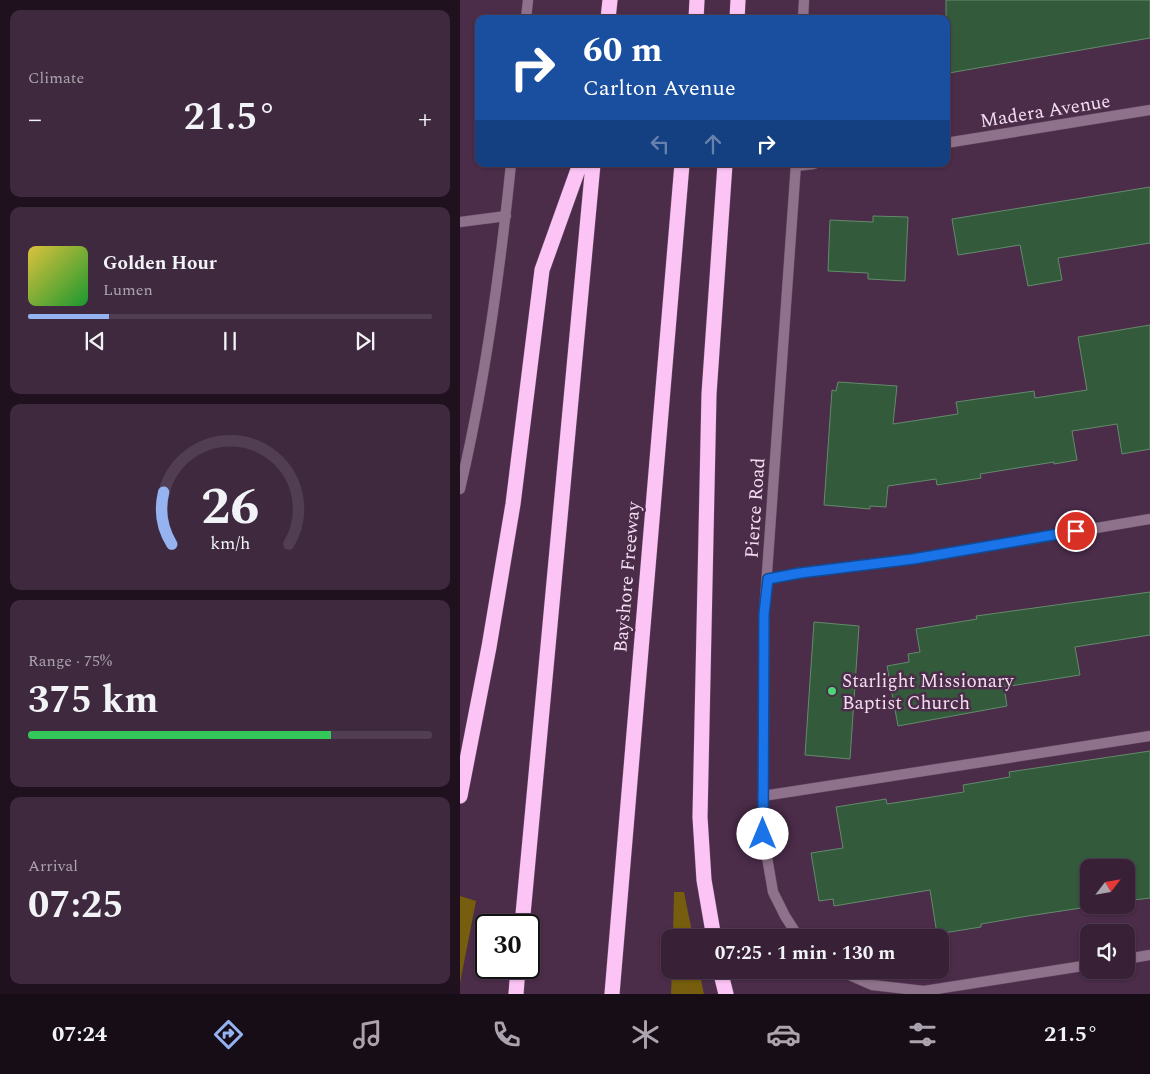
<!DOCTYPE html>
<meta charset="utf-8">
<style>
:root{--surface:#382137;--page:#3f293f;--text:#f1f3f6;--muted:#aba3ad;--line:#523e52;--accent:#95b2f1}
body{margin:0;font-family:Spectral,serif;background:var(--page);color:var(--text);height:100vh;display:flex;flex-direction:column;font-size:19px;white-space:nowrap}
*{box-sizing:border-box;margin:0}
p{font-size:16px;color:var(--muted)}
.icon{flex:none;width:28px;height:28px;fill:none;stroke:currentColor;stroke-width:2;stroke-linecap:round;stroke-linejoin:round}
.map{position:relative;flex:1;overflow:hidden}
.sheet{display:flex;flex-direction:column;gap:10px;padding:10px;background:#1f121e;width:460px}
.sheet>*{flex:none}
.top-card{position:absolute;left:15px;top:15px;width:475px;height:152px;border-radius:10px;box-shadow:0 1px 4px #0004,0 0 0 1px var(--line);background:#1a4fa0;color:#fff;overflow:hidden}
.needle{width:32px;rotate:59deg}
.fabs{position:absolute;left:620px;top:859px;display:grid;gap:10px}
.fabs a{display:grid;place-items:center;width:55px;height:55px;border-radius:10px;background:var(--surface);box-shadow:0 1px 4px #0004,0 0 0 1px var(--line);font-size:25px}
.speed{position:absolute;left:15px;top:914px;display:flex;gap:10px;font-size:25px;font-weight:700;text-align:center}
.speed>*{display:grid;place-content:center;width:65px;height:65px;border-radius:50%;background:var(--surface);box-shadow:0 1px 4px #0004,0 0 0 1px var(--line);line-height:1}
.speed .limit{border:2px solid #111;border-radius:8px;background:#fff;color:#111}
.pin{position:absolute;display:grid;place-items:center;width:42px;height:42px;color:#fff;margin:-21px;border:2px solid #fff;border-radius:50%;box-shadow:0 1px 5px #0007}
.me{position:absolute;width:55px;margin:-28px;rotate:0deg;stroke-linejoin:round;filter:drop-shadow(0 0 4px #0008)}
.turn{display:flex;align-items:center;gap:18px;height:105px;padding:0 25px;font-size:22px}
.turn .icon{width:65px;height:65px;stroke-width:2.5}
.turn b{display:block;font-size:35px;line-height:42px}
.lanes{display:flex;align-items:center;height:48px;padding:0 25px;background:#0003;justify-content:center;gap:25px;direction:ltr}
.lanes .off{opacity:.35}
.big{font-size:38px;font-weight:700;line-height:1.1}
.sheet .card{flex:1;display:flex;flex-direction:column;justify-content:center;gap:8px;min-width:0;padding:0 18px;border-radius:10px;background:var(--page)}
.sheet .dial{align-items:center;gap:0}
.dial svg{height:130px;overflow:visible;fill:none;stroke:var(--line);stroke-width:7;stroke-linecap:round;text-anchor:middle}
.dial text{fill:var(--text);stroke:none}
.song{display:flex;align-items:center;gap:15px}
.cover{width:60px;height:60px;border-radius:8px;background:linear-gradient(135deg,hsl(50 70% 55%),hsl(130 70% 35%))}
.played{height:5px;border-radius:2px;background:linear-gradient(90deg,var(--accent) 20%,var(--line) 20%)}
.keys{display:flex;justify-content:space-around;direction:ltr}
.heat{display:flex;justify-content:space-between;align-items:center;font-size:28px;direction:ltr}
.charge{height:8px;border-radius:4px;background:linear-gradient(90deg,#34c759 75%,var(--line) 0)}
.trip{position:absolute;left:201px;top:929px;width:288px;height:50px;border-radius:10px;background:var(--surface);box-shadow:0 1px 4px #0004,0 0 0 1px var(--line);font-weight:700;line-height:50px;text-align:center}
.tabs{display:flex;height:80px;justify-content:space-around;align-items:center;background:#160d16;color:var(--muted)}
.tabs .icon{width:35px;height:35px}
.tabs .active{color:var(--accent)}
.tabs b{font-size:22px;color:var(--text)}
main{display:flex;flex:1;min-height:0}
.map>svg:first-child{display:block}
.green{fill:#765e0e}
.building{fill:#345a3c;stroke:#638b6b}
.lines{fill:none;stroke-linecap:round;stroke-linejoin:round}
.service-casing{stroke:#694c67;stroke-width:11}
.minor-casing{stroke:#694c67;stroke-width:11}
.motorway-casing{stroke:#694c67;stroke-width:16}
.service{stroke:#8e728b;stroke-width:10}
.minor{stroke:#8e728b;stroke-width:10}
.motorway{stroke:#fcc4f5;stroke-width:15}
.route-casing{stroke:#114b97;stroke-width:12}
.route{stroke:#1a73e8;stroke-width:9}
.poi-dot{fill:#4cd677;stroke:#4b2c49;stroke-width:2}
.labels{text-anchor:middle;stroke-width:5;stroke-linejoin:round;paint-order:stroke}
.street-label{font-size:19px;fill:#f2def0;stroke:#4b2c49}
.poi-label{font-size:19px;fill:#f2def0;stroke:#4b2c49;text-anchor:start}
</style>
<main>
<section class="sheet">
<div class="card"><p>Climate</p>
<div class="heat"><a>−</a><b class="big">21.5°</b><a>+</a></div>
</div>
<div class="card">
<div class="song"><i class="cover"></i><div><b>Golden Hour</b><p>Lumen</p></div></div>
<div class="played"></div>
<div class="keys"><svg class="icon" aria-label="previous" viewBox="0 0 24 24"><path d="M18 5L8 12l10 7zM5 5v14"/></svg><svg class="icon" aria-label="pause" viewBox="0 0 24 24"><path d="M8 5v14M16 5v14"/></svg><svg class="icon" aria-label="next" viewBox="0 0 24 24"><path d="M6 5l10 7-10 7zM19 5v14"/></svg></div>
</div>
<div class="card dial"><svg viewBox="0 0 100 80">
<path d="M14 69A42 42 0 1 1 86 69"/>
<path d="M14 69A42 42 0 0 1 9 37" stroke="#95b2f1"/>
<text x="50" y="56" font-size="32" font-weight="700">26</text>
<text x="50" y="72" font-size="11">km/h</text>
</svg></div>
<div class="card"><p>Range · 75%</p><b class="big">375 km</b><div class="charge"></div></div>
<div class="card"><p>Arrival</p><b class="big">07:25</b></div>
</section>
<div class="map">
<svg width="690" height="994" viewBox="0 0 690 994">
<rect width="100%" height="100%" fill="#4b2c49"/>
<!-- green -->
<path class="green" d="M 214,892 L 224,892 L 233,937 L 213,937 Z
M 0,896 L 16,901 L 0,983 Z
M 212,970 L 239,970 L 244,994 L 211,994 Z"/>
<!-- building -->
<path class="building" d="M 486,0 L 690,0 L 690,38 L 489,73 L 486,55 Z
M 690,187 L 690,243 L 598,258 L 602,280 L 568,286 L 560,245 L 498,255 L 492,219 Z
M 413,216 L 448,217 L 445,281 L 408,279 L 408,273 L 368,271 L 370,220 L 413,222 Z
M 690,325 L 690,449 L 662,454 L 657,424 L 612,431 L 617,460 L 594,464 L 594,462 L 520,474 L 521,478 L 477,485 L 476,479 L 428,486 L 426,507 L 410,506 L 410,509 L 364,505 L 372,390 L 376,391 L 378,382 L 437,386 L 433,424 L 498,414 L 496,402 L 574,391 L 575,398 L 627,390 L 618,337 Z
M 690,592 L 690,635 L 615,647 L 620,675 L 544,687 L 547,706 L 438,726 L 427,666 L 449,662 L 448,654 L 460,652 L 456,629 L 517,619 L 516,616 Z
M 354,622 L 399,626 L 390,759 L 345,755 Z
M 690,751 L 690,898 L 666,901 L 666,868 L 629,868 L 629,905 L 641,905 L 568,916 L 521,924 L 521,927 L 477,934 L 470,890 L 374,906 L 373,899 L 359,901 L 351,853 L 383,848 L 376,807 L 426,799 L 427,804 L 504,792 L 503,785 L 550,777 L 549,772 Z"/>
<g class="lines">
<defs>
<path id="service" d="M 303,796 L 690,736"/>
<path id="minor" d="M 66,19 L 68,0
M 343,19 L 344,0
M 486,143 L 690,110
M 336,164 L 304,615 L 303,834 L 313,892 L 325,916 L 339,938
M 336,166 L 354,164
M 0,222 L 46,216
M 0,489 C 25,383 40,272 51,164
M 307,579 L 340,573 L 453,559 L 690,519
M 666,959 L 690,955
M 378,970 L 412,985 L 464,991 L 629,965"/>
<path id="motorway" d="M 148,19 L 150,0
M 236,19 L 237,0
M 277,19 L 278,0
M 0,796 L 29,647 L 53,504 L 82,270 L 120,164
M 62,925 L 133,164
M 254,938 L 244,880 L 240,817 L 249,394 L 265,164
M 260,970 L 266,994
M 56,994 L 58,968
M 152,994 L 222,164"/>
</defs>
<!-- service casing -->
<use href="#service" class="service-casing"/>
<!-- minor casing -->
<use href="#minor" class="minor-casing"/>
<!-- motorway casing -->
<use href="#motorway" class="motorway-casing"/>
<!-- service -->
<use href="#service" class="service"/>
<!-- minor -->
<use href="#minor" class="minor"/>
<!-- motorway -->
<use href="#motorway" class="motorway"/>
</g>
<g class="lines">
<defs>
<path id="route" d="M 303,834 L 304,614 L 308,579 L 340,573 L 453,559 L 616,531"/>
</defs>
<!-- route casing -->
<use href="#route" class="route-casing"/>
<!-- route -->
<use href="#route" class="route"/>
</g>
<!-- markers -->
<circle class="poi-dot" cx="372" cy="691" r="5"/>
<g class="labels">
<!-- street labels -->
<g class="street-label">
<text transform="translate(585 110) rotate(-9)" y="7">Madera Avenue</text>
<text transform="translate(294 508) rotate(-86)" y="7">Pierce Road</text>
<text transform="translate(166 577) rotate(-85)" y="7">Bayshore Freeway</text>
</g>
<!-- poi labels -->
<g class="poi-label">
<text x="382" y="687">Starlight Missionary<tspan x="382" dy="22">Baptist Church</tspan></text>
</g>
</g>
</svg>
<div class="fabs">
<a><svg class="needle" viewBox="-14 -14 28 28"><path d="M0-13l5 13h-10z" fill="#e53935"/><path d="M0 13l5-13h-10z" fill="#aba3ad"/></svg></a>
<a><svg class="icon" aria-label="sound" viewBox="0 0 24 24"><path d="M4 9h4l5-4v14l-5-4H4zM17 9q2 3 0 6"/></svg></a>
</div>
<div class="speed"><div class="limit">30</div></div>
<div class="pin" style="left:616px;top:531px;background:#d93025"><svg class="icon" aria-label="arrive" viewBox="0 0 24 24"><path d="M6 21V4h12l-3 4 3 4H6"/></svg></div>
<svg class="me" style="left:303px;top:834px" viewBox="-20 -20 40 40"><circle r="19" fill="#fff"/><path d="M0-13L10 11 0 6-10 11z" fill="#1a73e8"/></svg>
<div class="trip">07:25 · 1 min · 130 m</div>
<div class="top-card">
<div class="turn"><svg class="icon" aria-label="right" viewBox="0 0 24 24"><path d="M7 20v-9h11M14 6l5 5-5 5"/></svg><div><b>60 m</b>Carlton Avenue</div></div>
<div class="lanes"><svg class="icon off" aria-label="left" viewBox="0 0 24 24"><path d="M17 20v-9H6M10 6l-5 5 5 5"/></svg><svg class="icon off" aria-label="ahead" viewBox="0 0 24 24"><path d="M12 20V5M6 11l6-6 6 6"/></svg><svg class="icon" aria-label="right" viewBox="0 0 24 24"><path d="M7 20v-9h11M14 6l5 5-5 5"/></svg></div>
</div>
</div>
</main>
<nav class="tabs">
<b>07:24</b>
<svg class="icon active" aria-label="directions" viewBox="0 0 24 24"><path d="M12 3l9 9-9 9-9-9zM9 14v-3h6M13 9l2 2-2 2"/></svg>
<svg class="icon" aria-label="music" viewBox="0 0 24 24"><path d="M9 18V5l10-2v13"/><circle cx="6" cy="18" r="3"/><circle cx="16" cy="16" r="3"/></svg>
<svg class="icon" aria-label="phone" viewBox="0 0 24 24"><path d="M5 4h4l2 5-3 2q2 4 5 5l2-3 5 2v4C11 20 4 13 5 4z"/></svg>
<svg class="icon" aria-label="climate" viewBox="0 0 24 24"><path d="M12 3v18M4 7l16 10M4 17L20 7"/></svg>
<svg class="icon" aria-label="car" viewBox="0 0 24 24"><path d="M5 17H2v-5l4-1 3-4h7l3 4 3 1v5h-3M9 17h6M6 11h13"/><circle cx="7" cy="17" r="2"/><circle cx="17" cy="17" r="2"/></svg>
<svg class="icon" aria-label="filters" viewBox="0 0 24 24"><path d="M4 7h16M4 17h16"/><circle cx="9" cy="7" r="2"/><circle cx="15" cy="17" r="2"/></svg>
<b>21.5°</b>
</nav>
